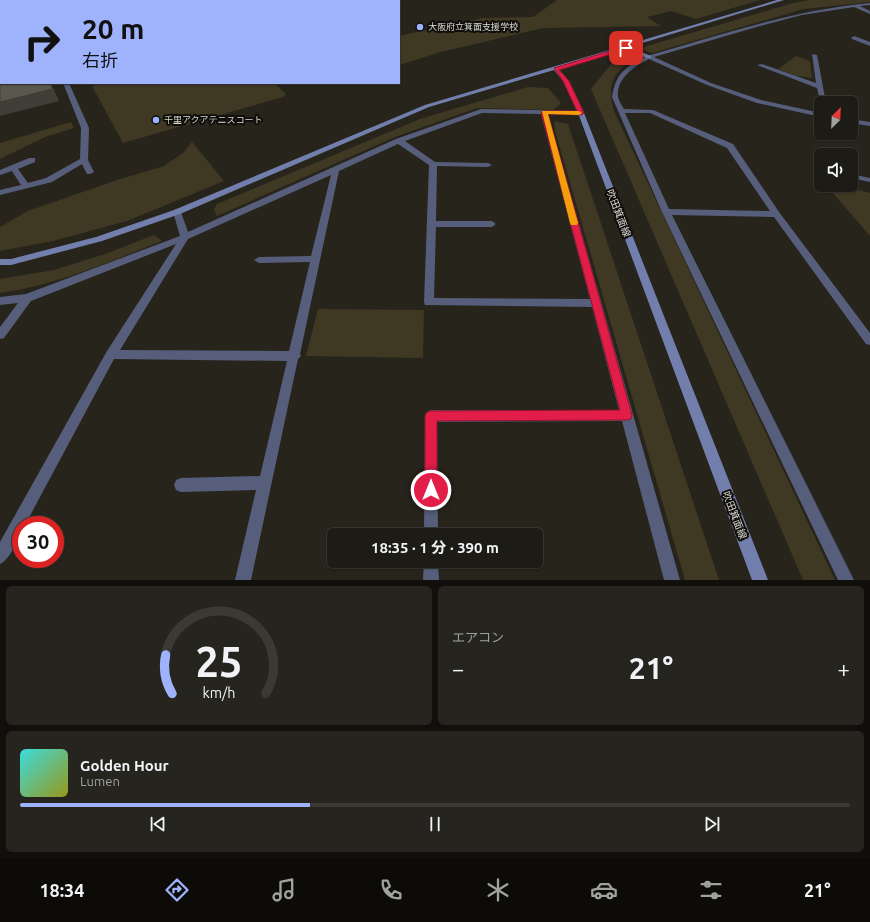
<!DOCTYPE html>
<html lang="ja">
<meta charset="utf-8">
<style>
:root{--surface:#1d1b15;--page:#25241e;--text:#f1f3f6;--muted:#a0a1a0;--line:#3b3934;--accent:#9fb3fd}
body{margin:0;font-family:Ubuntu,"Noto Sans JP",sans-serif;background:var(--page);color:var(--text);height:100vh;display:flex;flex-direction:column;font-size:15px;white-space:nowrap}
*{box-sizing:border-box;margin:0}
p{font-size:13px;color:var(--muted)}
.icon{flex:none;width:22px;height:22px;fill:none;stroke:currentColor;stroke-width:2;stroke-linecap:round;stroke-linejoin:round}
.map{position:relative;height:580px;overflow:hidden}
.drawer{display:flex;flex-direction:column;gap:6px;padding:6px;background:#100f0c;flex:1}
.drawer>*{flex:none}
.hud{position:absolute;left:0px;top:0px;width:400px;height:84px;box-shadow:0 1px 3px #0004,0 0 0 1px var(--line);background:#9fb3fd;color:#111;overflow:hidden}
.needle{width:26px;rotate:24deg}
.controls{position:absolute;left:814px;top:96px;display:grid;gap:8px}
.controls a{display:grid;place-items:center;width:44px;height:44px;border-radius:6px;background:var(--surface);box-shadow:0 1px 3px #0004,0 0 0 1px var(--line);font-size:20px}
.speed{position:absolute;left:12px;top:516px;display:flex;gap:8px;font-size:20px;font-weight:700;text-align:center}
.speed>*{display:grid;place-content:center;width:52px;height:52px;border-radius:50%;background:var(--surface);box-shadow:0 1px 3px #0004,0 0 0 1px var(--line);line-height:1}
.speed .limit{border:6px solid #d22;background:#fff;color:#111}
.pin{position:absolute;display:grid;place-items:center;width:34px;height:34px;color:#fff;margin:-17px;border-radius:8px;box-shadow:0 2px 6px #0006}
.me{position:absolute;width:44px;margin:-22px;rotate:0deg;stroke-linejoin:round;filter:drop-shadow(0 0 3px #0008)}
.turn{display:flex;align-items:center;gap:14px;height:84px;padding:0 16px;font-size:18px}
.turn .icon{width:52px;height:52px;stroke-width:2.5}
.turn b{display:block;font-size:28px;line-height:34px}
.big{font-size:30px;font-weight:700;line-height:1.1}
.drawer .card{flex:1;display:flex;flex-direction:column;justify-content:center;gap:6px;min-width:0;padding:0 14px;border-radius:6px;background:var(--page)}
.drawer .dial{align-items:center;gap:0}
.dial svg{height:104px;overflow:visible;fill:none;stroke:var(--line);stroke-width:7;stroke-linecap:round;text-anchor:middle}
.dial text{fill:var(--text);stroke:none}
.song{display:flex;align-items:center;gap:12px}
.cover{width:48px;height:48px;border-radius:6px;background:linear-gradient(135deg,hsl(180 70% 55%),hsl(60 70% 35%))}
.played{height:4px;border-radius:2px;background:linear-gradient(90deg,var(--accent) 35%,var(--line) 35%)}
.keys{display:flex;justify-content:space-around;direction:ltr}
.heat{display:flex;justify-content:space-between;align-items:center;font-size:22px;direction:ltr}
.drawer .tiles{flex:1;display:grid;gap:6px;grid-template-columns:1fr 1fr}
.card:last-child{grid-column:span 2}
.trip{position:absolute;left:327px;top:528px;width:216px;height:40px;border-radius:6px;background:var(--surface);box-shadow:0 1px 3px #0004,0 0 0 1px var(--line);font-weight:700;line-height:40px;text-align:center}
.menu{display:flex;height:64px;justify-content:space-around;align-items:center;background:#0c0b08;color:var(--muted)}
.menu .icon{width:28px;height:28px}
.menu .on{color:var(--accent)}
.menu b{font-size:18px;color:var(--text)}
.map>svg:first-child{display:block}
.green{fill:#3f3823}
.lines{fill:none;stroke-linecap:round;stroke-linejoin:round}
.street{fill:#565e7b;fill-rule:evenodd}
.secondary{fill:#727fad;fill-rule:evenodd}
.shaded-wall{fill:#3f3e37}
.building{fill:#5a584e;stroke:#3f3e37}
.route{fill:#e11d48;stroke:#92132f}
.slow{fill:#f59e0b}
.poi-dot{fill:#9fb3fd;stroke:#0f0e0a;stroke-width:1.5}
.labels{text-anchor:middle;stroke-width:4;stroke-linejoin:round;paint-order:stroke}
.far-poi-label{font-size:9px;fill:#dbdad4;stroke:#0f0e0a;text-anchor:start}
.street-label{font-size:10px;fill:#dbdad4;stroke:#0f0e0a}
</style>
<div class="map">
<svg width="870" height="580" viewBox="0 0 870 580">
<rect width="100%" height="100%" fill="#27241c"/>
<!-- green -->
<path class="green" d="M 557,0 L 760,0 L 696,19 L 671,11 L 647,17 L 661,26 L 543,28 L 441,52 L 399,65 L 399,36 L 483,18 L 533,17 Z
M 810,0 L 870,0 L 870,2 L 804,9 L 652,53 L 643,50 L 644,47 L 793,3 Z
M 630,55 L 637,55 L 640,57 C 614,68 606,84 614,111 L 835,580 L 803,580 L 591,89 L 611,64 Z
M 796,56 L 810,61 L 812,78 L 797,76 L 778,69 Z
M 104,83 L 274,83 L 286,94 L 283,97 L 123,143 L 92,86 Z
M 528,87 L 548,88 L 561,103 L 553,110 L 477,108 L 395,137 L 217,216 L 214,210 L 217,204 L 420,119 Z
M 554,121 L 568,124 L 719,580 L 685,580 L 555,131 Z
M 71,122 L 74,128 L 45,137 L 0,159 L 0,143 Z
M 192,142 L 224,181 L 127,221 L 53,241 L 0,251 L 0,227 L 28,211 L 117,180 L 164,166 L 183,153 Z
M 826,185 L 845,185 L 846,187 L 870,193 L 870,236 Z
M 154,235 L 162,241 C 109,262 57,285 0,293 L 0,279 L 54,270 L 105,254 Z
M 318,309 L 424,310 L 423,358 L 306,356 Z"/>
<g class="lines">
<!-- street -->
<path class="street" d="M 378,0 L 384,0 L 384,1 L 378,1 Z
M 870,3 L 870,5 L 860,6 L 870,11 L 870,14 L 854,7 L 802,15 L 760,26 L 654,57 L 711,83 L 761,100 L 821,113 L 821,117 L 757,103 L 707,85 L 649,59 C 635,66 616,78 618,97 C 619,101 622,106 624,109 L 653,110 L 733,144 L 779,212 L 870,333 L 870,345 L 866,344 L 774,217 L 672,215 L 854,580 L 838,580 L 662,212 L 612,97 C 616,72 626,67 647,56 C 721,35 793,10 870,3 ZM 625,113 L 650,113 L 727,148 L 770,211 L 669,209 Z
M 0,12 L 1,12 L 1,14 L 0,14 Z
M 854,36 L 870,42 L 870,46 L 852,39 L 851,38 Z
M 812,54 L 817,55 L 826,103 L 821,103 L 821,104 L 817,88 L 757,65 L 762,64 L 816,83 Z
M 63,83 L 69,83 L 89,128 L 88,160 L 94,172 L 90,174 L 87,174 L 82,164 L 52,182 L 0,195 L 0,190 L 21,185 L 12,171 L 0,175 L 0,170 L 29,158 L 35,158 L 35,162 L 18,169 L 28,183 L 46,178 L 80,159 L 81,128 Z
M 481,109 L 581,111 L 584,113 L 581,115 L 548,114 L 680,580 L 664,580 L 622,421 L 437,422 L 438,535 L 424,535 L 425,416 L 427,412 L 431,410 L 619,410 L 592,307 L 425,305 L 424,302 L 429,165 L 398,144 L 339,171 L 300,354 L 301,356 L 298,359 L 251,580 L 235,580 L 256,490 L 181,492 L 176,490 L 174,485 L 176,480 L 181,478 L 260,476 L 287,361 L 114,359 L 25,525 L 21,525 C 21,536 10,560 0,564 L 0,542 L 107,351 L 176,244 L 31,301 L 4,338 L 0,339 L 0,327 L 18,303 L 0,305 L 0,297 L 26,294 L 180,236 L 173,212 L 174,210 L 177,209 L 181,212 L 188,232 L 396,139 ZM 482,113 L 541,114 L 590,299 L 434,298 L 436,227 L 492,227 L 496,224 L 492,221 L 436,221 L 437,166 L 488,167 L 492,165 L 488,163 L 435,162 L 405,141 ZM 331,175 L 311,256 L 259,257 L 254,260 L 259,263 L 310,262 L 289,351 L 120,350 L 188,239 Z
M 851,119 L 870,122 L 870,126 L 851,123 Z
M 814,167 L 821,167 L 821,171 L 814,171 Z
M 851,174 L 870,178 L 870,182 L 851,178 Z
M 424,561 L 438,561 L 439,580 L 423,580 Z"/>
<!-- secondary -->
<path class="secondary" d="M 219,0 L 228,0 L 219,1 Z
M 777,0 L 784,0 L 629,47 L 651,56 L 651,58 L 647,58 L 624,49 L 559,69 L 569,81 L 584,113 L 768,580 L 752,580 L 578,113 L 563,81 L 554,70 L 429,107 L 180,214 L 102,241 L 11,265 L 0,265 L 0,259 L 11,259 L 96,237 L 174,210 L 425,105 Z
M 0,36 L 1,36 L 1,40 L 0,40 Z"/>
</g>
<!-- shaded-wall -->
<path class="shaded-wall" d="M 50,83 L 51,83 L 59,101 L 0,116 L 0,102 Z"/>
<!-- building -->
<path class="building" d="M 0,42 L 1,42 L 1,83 L 50,83 L 52,89 L 0,102 Z"/>
<!-- route -->
<path class="route" d="M 626,46 L 628,49 L 559,70 L 569,81 L 584,113 L 581,115 L 548,114 L 632,415 L 631,419 L 627,420 L 437,421 L 437,490 L 435,495 L 431,496 L 426,495 L 425,490 L 425,416 L 427,412 L 431,411 L 620,410 L 541,112 L 544,111 L 577,111 L 563,81 L 554,68 Z"/>
<!-- slow -->
<path class="slow" d="M 542,111 L 579,111 L 582,113 L 579,115 L 548,114 L 578,223 L 577,225 L 571,225 L 570,223 Z"/>
<!-- markers -->
<g class="poi-dot">
<circle cx="420" cy="27" r="4"/>
<circle cx="156" cy="120" r="4"/>
</g>
<g class="labels">
<!-- far-poi labels -->
<g class="far-poi-label">
<text x="428" y="30">大阪府立箕面支援学校</text>
<text x="164" y="123">千里アクアテニスコート</text>
</g>
<!-- street labels -->
<g class="street-label">
<text transform="translate(619 213) rotate(69)" y="4">吹田箕面線</text>
<text transform="translate(735 515) rotate(69)" y="4">吹田箕面線</text>
</g>
</g>
</svg>
<div class="controls">
<a><svg class="needle" viewBox="-14 -14 28 28"><path d="M0-13l5 13h-10z" fill="#e53935"/><path d="M0 13l5-13h-10z" fill="#a0a1a0"/></svg></a>
<a><svg class="icon" aria-label="sound" viewBox="0 0 24 24"><path d="M4 9h4l5-4v14l-5-4H4zM17 9q2 3 0 6"/></svg></a>
</div>
<div class="speed"><div class="limit">30</div></div>
<div class="pin" style="left:626px;top:48px;background:#d93025"><svg class="icon" aria-label="arrive" viewBox="0 0 24 24"><path d="M6 21V4h12l-3 4 3 4H6"/></svg></div>
<svg class="me" style="left:431px;top:490px" viewBox="-20 -20 40 40"><circle r="17" fill="#e11d48" stroke="#fff" stroke-width="3"/><path d="M0-11L8 9 0 5-8 9z" fill="#fff"/></svg>
<div class="trip">18:35 · 1 分 · 390 m</div>
<div class="hud">
<div class="turn"><svg class="icon" aria-label="right" viewBox="0 0 24 24"><path d="M7 20v-9h11M14 6l5 5-5 5"/></svg><div><b>20 m</b>右折</div></div>
</div>
</div>
<section class="drawer">
<div class="tiles">
<div class="card dial"><svg viewBox="0 0 100 80">
<path d="M14 69A42 42 0 1 1 86 69"/>
<path d="M14 69A42 42 0 0 1 9 39" stroke="#9fb3fd"/>
<text x="50" y="56" font-size="32" font-weight="700">25</text>
<text x="50" y="72" font-size="11">km/h</text>
</svg></div>
<div class="card"><p>エアコン</p>
<div class="heat"><a>−</a><b class="big">21°</b><a>+</a></div>
</div>
<div class="card">
<div class="song"><i class="cover"></i><div><b>Golden Hour</b><p>Lumen</p></div></div>
<div class="played"></div>
<div class="keys"><svg class="icon" aria-label="previous" viewBox="0 0 24 24"><path d="M18 5L8 12l10 7zM5 5v14"/></svg><svg class="icon" aria-label="pause" viewBox="0 0 24 24"><path d="M8 5v14M16 5v14"/></svg><svg class="icon" aria-label="next" viewBox="0 0 24 24"><path d="M6 5l10 7-10 7zM19 5v14"/></svg></div>
</div>
</div>
</section>
<nav class="menu">
<b>18:34</b>
<svg class="icon on" aria-label="directions" viewBox="0 0 24 24"><path d="M12 3l9 9-9 9-9-9zM9 14v-3h6M13 9l2 2-2 2"/></svg>
<svg class="icon" aria-label="music" viewBox="0 0 24 24"><path d="M9 18V5l10-2v13"/><circle cx="6" cy="18" r="3"/><circle cx="16" cy="16" r="3"/></svg>
<svg class="icon" aria-label="phone" viewBox="0 0 24 24"><path d="M5 4h4l2 5-3 2q2 4 5 5l2-3 5 2v4C11 20 4 13 5 4z"/></svg>
<svg class="icon" aria-label="climate" viewBox="0 0 24 24"><path d="M12 3v18M4 7l16 10M4 17L20 7"/></svg>
<svg class="icon" aria-label="car" viewBox="0 0 24 24"><path d="M5 17H2v-5l4-1 3-4h7l3 4 3 1v5h-3M9 17h6M6 11h13"/><circle cx="7" cy="17" r="2"/><circle cx="17" cy="17" r="2"/></svg>
<svg class="icon" aria-label="filters" viewBox="0 0 24 24"><path d="M4 7h16M4 17h16"/><circle cx="9" cy="7" r="2"/><circle cx="15" cy="17" r="2"/></svg>
<b>21°</b>
</nav>
